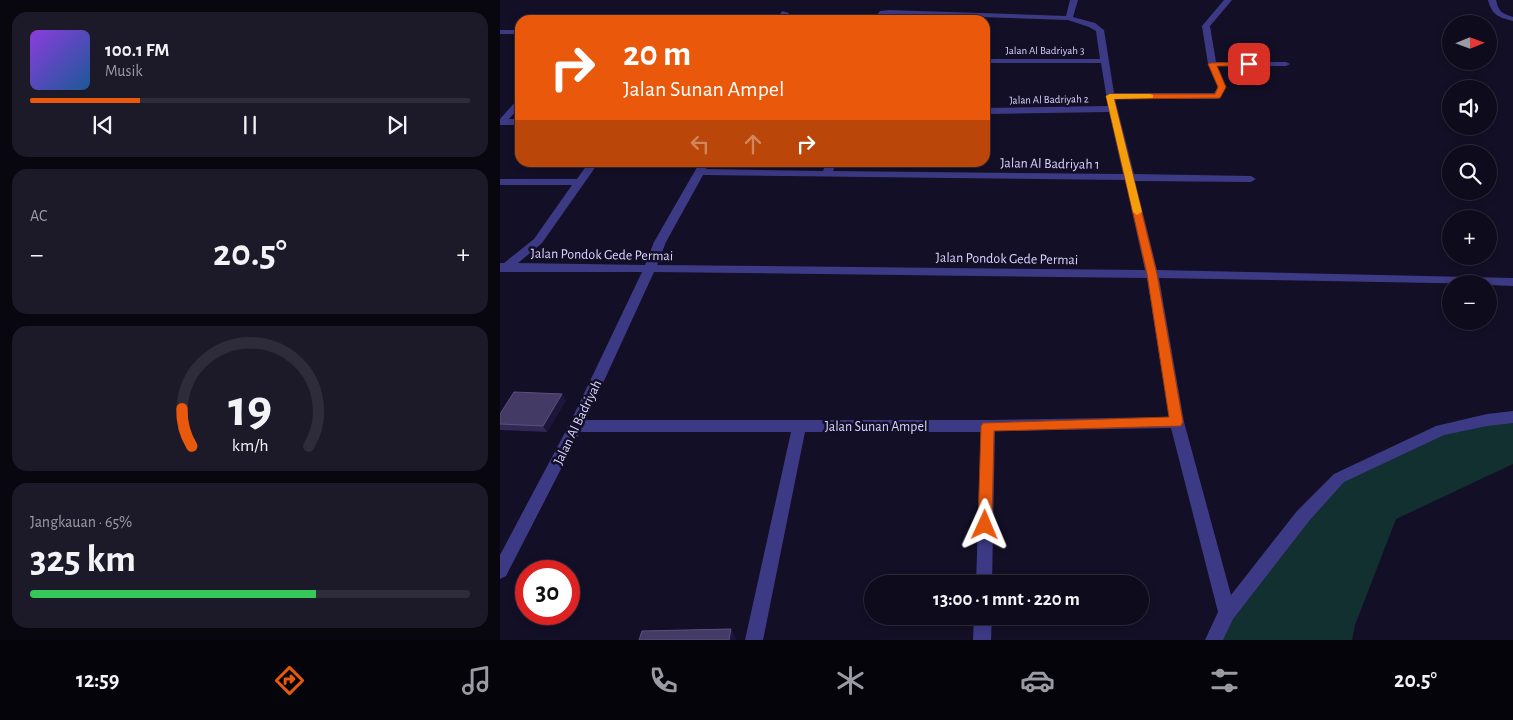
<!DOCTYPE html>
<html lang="id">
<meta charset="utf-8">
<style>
:root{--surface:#0e0b1c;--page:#1c1929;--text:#f1f3f6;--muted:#9b9ba3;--line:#2e2b3b;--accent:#ea580c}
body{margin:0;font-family:"Alegreya Sans",sans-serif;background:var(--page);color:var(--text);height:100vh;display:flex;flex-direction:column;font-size:19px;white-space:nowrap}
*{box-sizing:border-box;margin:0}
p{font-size:16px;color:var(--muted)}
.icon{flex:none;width:28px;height:28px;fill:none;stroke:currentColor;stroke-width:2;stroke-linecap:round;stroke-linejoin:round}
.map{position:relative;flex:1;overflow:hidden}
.details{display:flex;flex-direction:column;gap:12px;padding:12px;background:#08060f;width:500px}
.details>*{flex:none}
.guide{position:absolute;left:15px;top:15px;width:475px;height:152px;border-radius:15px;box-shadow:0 2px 8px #0003,0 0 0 1px var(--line);background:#ea580c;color:#fff;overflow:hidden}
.needle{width:32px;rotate:89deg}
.fabs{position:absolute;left:942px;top:15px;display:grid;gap:10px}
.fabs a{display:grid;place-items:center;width:55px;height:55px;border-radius:50%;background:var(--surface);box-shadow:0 2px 8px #0003,0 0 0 1px var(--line);font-size:25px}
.speed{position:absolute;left:15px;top:560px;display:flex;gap:10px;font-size:25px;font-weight:700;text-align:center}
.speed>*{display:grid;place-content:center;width:65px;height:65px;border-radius:50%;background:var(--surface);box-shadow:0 2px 8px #0003,0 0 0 1px var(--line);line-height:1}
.speed .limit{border:8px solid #d22;background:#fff;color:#111}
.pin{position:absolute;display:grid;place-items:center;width:42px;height:42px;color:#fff;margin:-21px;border-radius:10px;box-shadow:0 2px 8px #0006}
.me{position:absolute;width:55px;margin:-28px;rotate:1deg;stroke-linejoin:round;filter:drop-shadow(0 0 4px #0008)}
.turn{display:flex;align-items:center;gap:18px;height:105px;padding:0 25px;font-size:22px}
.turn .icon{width:65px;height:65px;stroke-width:2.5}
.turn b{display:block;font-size:35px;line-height:42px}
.lanes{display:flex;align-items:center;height:48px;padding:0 25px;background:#0003;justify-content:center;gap:25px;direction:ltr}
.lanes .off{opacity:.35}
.big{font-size:38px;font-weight:700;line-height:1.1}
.details .card{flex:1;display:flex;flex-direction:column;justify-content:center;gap:8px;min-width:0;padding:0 18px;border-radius:15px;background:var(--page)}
.details .dial{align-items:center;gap:0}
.dial svg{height:130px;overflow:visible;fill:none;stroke:var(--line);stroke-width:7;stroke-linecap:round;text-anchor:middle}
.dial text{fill:var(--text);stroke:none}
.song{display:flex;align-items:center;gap:15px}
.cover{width:60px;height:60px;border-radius:8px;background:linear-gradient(135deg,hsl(270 70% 55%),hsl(210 70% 35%))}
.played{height:5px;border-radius:2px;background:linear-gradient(90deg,var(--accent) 25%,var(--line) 25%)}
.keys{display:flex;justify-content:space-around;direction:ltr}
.heat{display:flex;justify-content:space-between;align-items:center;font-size:28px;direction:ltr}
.charge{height:8px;border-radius:4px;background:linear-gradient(90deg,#34c759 65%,var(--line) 0)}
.trip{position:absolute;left:364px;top:575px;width:285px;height:50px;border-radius:25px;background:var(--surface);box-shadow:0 2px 8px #0003,0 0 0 1px var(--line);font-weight:700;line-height:50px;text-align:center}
.menu{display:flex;height:80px;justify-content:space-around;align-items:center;background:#06040b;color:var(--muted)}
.menu .icon{width:35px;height:35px}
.menu .selected{color:var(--accent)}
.menu b{font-size:22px;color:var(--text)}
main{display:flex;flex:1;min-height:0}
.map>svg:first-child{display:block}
.green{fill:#12302f}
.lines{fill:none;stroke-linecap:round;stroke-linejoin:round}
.minor{fill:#3d3a85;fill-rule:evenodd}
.wall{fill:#312854}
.shaded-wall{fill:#1d163a}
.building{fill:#433a66;stroke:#5a527e}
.route{fill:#ea580c;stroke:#983908}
.slow{fill:#f59e0b}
.labels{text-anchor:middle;stroke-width:5;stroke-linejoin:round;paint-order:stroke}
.far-street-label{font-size:11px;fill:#d9d4ff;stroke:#130f26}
.street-label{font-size:14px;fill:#d9d4ff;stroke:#130f26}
</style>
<main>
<section class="details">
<div class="card">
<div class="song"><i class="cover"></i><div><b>100.1 FM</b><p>Musik</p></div></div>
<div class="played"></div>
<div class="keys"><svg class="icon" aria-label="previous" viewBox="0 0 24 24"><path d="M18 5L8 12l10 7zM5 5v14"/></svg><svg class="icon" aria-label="pause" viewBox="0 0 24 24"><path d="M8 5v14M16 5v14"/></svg><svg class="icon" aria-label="next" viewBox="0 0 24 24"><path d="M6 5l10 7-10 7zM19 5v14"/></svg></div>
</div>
<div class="card"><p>AC</p>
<div class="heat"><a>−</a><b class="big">20.5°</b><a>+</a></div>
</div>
<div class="card dial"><svg viewBox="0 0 100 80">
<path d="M14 69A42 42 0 1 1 86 69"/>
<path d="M14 69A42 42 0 0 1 8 46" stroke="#ea580c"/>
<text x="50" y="56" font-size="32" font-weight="700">19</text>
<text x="50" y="72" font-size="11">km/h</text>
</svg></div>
<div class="card"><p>Jangkauan · 65%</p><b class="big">325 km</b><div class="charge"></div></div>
</section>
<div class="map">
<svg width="1013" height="640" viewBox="0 0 1013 640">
<rect width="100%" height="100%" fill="#130f26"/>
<!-- green -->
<path class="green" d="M 1013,417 L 1013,464 L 896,519 L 855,625 L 852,640 L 714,640 L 839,478 L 941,430 Z"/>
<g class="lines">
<!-- minor -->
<path class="minor" d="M 570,0 L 578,0 L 573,17 L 595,23 L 604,30 L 614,93 L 714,93 L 718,87 L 708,64 L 702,26 L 724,0 L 732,0 L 710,26 L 716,62 L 786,62 L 790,64 L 786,66 L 717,66 L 726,87 L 720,98 L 717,99 L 615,99 L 634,174 L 751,176 L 756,179 L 751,182 L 635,181 L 657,270 L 1013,278 L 1013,286 L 989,285 L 989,284 L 659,278 L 684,422 L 731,595 L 797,511 L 834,474 L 936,426 L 987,414 L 1013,411 L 1013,423 L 987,426 L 944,435 L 844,482 L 809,521 L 733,619 L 723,640 L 705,640 L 718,612 L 671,428 L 495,431 L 492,584 L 476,584 L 481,432 L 305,432 L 263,640 L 245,640 L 291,432 L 80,432 L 6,576 L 0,579 L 0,555 L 69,425 L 142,272 L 0,272 L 0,263 L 4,263 L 34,239 L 72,185 L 0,185 L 0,179 L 77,179 L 89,162 L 99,162 L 42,243 L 18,263 L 145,265 L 154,242 L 200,162 L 210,162 L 206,169 L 323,171 L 327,162 L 337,162 L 333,171 L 623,174 L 609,112 L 485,114 L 485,108 L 608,106 L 601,63 L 485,63 L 485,59 L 600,59 L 596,31 L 589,27 L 568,20 L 389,14 L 385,15 L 381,20 L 373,20 L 380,11 L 389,10 L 566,16 ZM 203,175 L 625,180 L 645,270 L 157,265 L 166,242 ZM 154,272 L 647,278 L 669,417 L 488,420 L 86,420 Z
M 988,0 L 996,0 C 999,12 1001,13 1013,17 L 1013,21 C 998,17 992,15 988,0 Z
M 282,11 L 289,13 L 285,20 L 277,20 Z
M 0,30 L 20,30 L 20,34 L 0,34 Z
M 20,99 L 20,107 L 9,119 L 20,119 L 20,125 L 0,125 L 0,119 L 17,100 Z
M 474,616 L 492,616 L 491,640 L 473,640 Z"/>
</g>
<!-- wall -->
<path class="wall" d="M 232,162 L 273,162 L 272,164 L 233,165 Z
M 66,400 L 47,432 L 0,430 L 0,414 Z"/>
<!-- shaded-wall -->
<path class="shaded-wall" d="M 62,394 L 66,400 L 47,432 L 43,426 Z
M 231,629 L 237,640 L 229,640 Z"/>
<!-- building -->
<path class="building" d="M 14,392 L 62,394 L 43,426 L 0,424 L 0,414 Z
M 231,629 L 229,640 L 139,640 L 142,631 Z"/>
<!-- route -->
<path class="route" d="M 749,62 L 752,63 L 752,66 L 717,66 L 726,87 L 720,98 L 614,99 L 657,274 L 683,422 L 681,426 L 494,431 L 492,525 L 490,529 L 485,531 L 480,529 L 478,525 L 481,426 L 483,423 L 669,417 L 647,274 L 606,96 L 610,94 L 715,94 L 718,87 L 708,64 L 710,63 Z"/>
<!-- slow -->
<path class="slow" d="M 650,94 L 653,95 L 653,98 L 614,99 L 642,212 L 637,215 L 633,212 L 606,96 L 610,94 Z"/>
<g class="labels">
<!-- far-street labels -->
<g class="far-street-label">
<text x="545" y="54">Jalan Al Badriyah 3</text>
<text transform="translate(549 99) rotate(-1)" y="4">Jalan Al Badriyah 2</text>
</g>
<!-- street labels -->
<g class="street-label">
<text transform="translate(550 163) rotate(1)" y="5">Jalan Al Badriyah 1</text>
<text transform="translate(102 254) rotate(1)" y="5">Jalan Pondok Gede Permai</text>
<text transform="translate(507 258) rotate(1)" y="5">Jalan Pondok Gede Permai</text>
<text transform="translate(77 422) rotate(-64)" y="5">Jalan Al Badriyah</text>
<text x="376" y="431">Jalan Sunan Ampel</text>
</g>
</g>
</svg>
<div class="fabs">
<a><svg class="needle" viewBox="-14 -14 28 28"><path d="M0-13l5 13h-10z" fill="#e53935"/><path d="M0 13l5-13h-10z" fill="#9b9ba3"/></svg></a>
<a><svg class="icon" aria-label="sound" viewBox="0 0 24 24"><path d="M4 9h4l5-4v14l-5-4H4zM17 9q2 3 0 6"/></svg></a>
<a><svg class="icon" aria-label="search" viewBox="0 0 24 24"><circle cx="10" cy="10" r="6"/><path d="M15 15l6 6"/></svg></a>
<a>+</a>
<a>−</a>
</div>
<div class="speed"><div class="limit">30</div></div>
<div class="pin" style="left:749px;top:64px;background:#d93025"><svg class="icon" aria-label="arrive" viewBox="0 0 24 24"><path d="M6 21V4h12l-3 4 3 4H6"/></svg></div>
<svg class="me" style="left:485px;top:525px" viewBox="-20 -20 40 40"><path d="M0-17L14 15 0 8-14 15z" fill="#ea580c" stroke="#fff" stroke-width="4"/></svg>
<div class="trip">13:00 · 1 mnt · 220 m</div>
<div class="guide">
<div class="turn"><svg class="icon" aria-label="right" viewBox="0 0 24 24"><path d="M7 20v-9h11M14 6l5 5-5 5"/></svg><div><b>20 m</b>Jalan Sunan Ampel</div></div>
<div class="lanes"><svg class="icon off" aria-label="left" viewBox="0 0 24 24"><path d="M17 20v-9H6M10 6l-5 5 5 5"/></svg><svg class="icon off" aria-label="ahead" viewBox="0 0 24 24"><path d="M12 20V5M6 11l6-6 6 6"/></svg><svg class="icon" aria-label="right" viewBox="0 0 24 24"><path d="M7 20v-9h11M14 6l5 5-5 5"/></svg></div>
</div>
</div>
</main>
<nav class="menu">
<b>12:59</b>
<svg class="icon selected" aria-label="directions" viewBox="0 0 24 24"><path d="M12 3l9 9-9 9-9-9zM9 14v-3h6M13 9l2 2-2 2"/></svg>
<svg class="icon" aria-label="music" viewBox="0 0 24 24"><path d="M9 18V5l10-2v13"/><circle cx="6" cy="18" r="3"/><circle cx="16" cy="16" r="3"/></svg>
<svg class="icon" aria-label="phone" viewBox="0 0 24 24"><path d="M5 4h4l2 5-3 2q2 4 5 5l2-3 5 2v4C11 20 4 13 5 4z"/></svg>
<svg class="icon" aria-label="climate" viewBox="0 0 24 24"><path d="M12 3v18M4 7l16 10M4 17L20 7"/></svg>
<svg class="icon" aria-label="car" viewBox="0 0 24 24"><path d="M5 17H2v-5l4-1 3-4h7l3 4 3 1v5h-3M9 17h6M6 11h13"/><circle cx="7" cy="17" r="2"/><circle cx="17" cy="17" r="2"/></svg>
<svg class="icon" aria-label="filters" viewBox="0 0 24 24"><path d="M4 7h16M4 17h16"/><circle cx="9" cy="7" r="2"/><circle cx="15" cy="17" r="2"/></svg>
<b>20.5°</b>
</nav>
